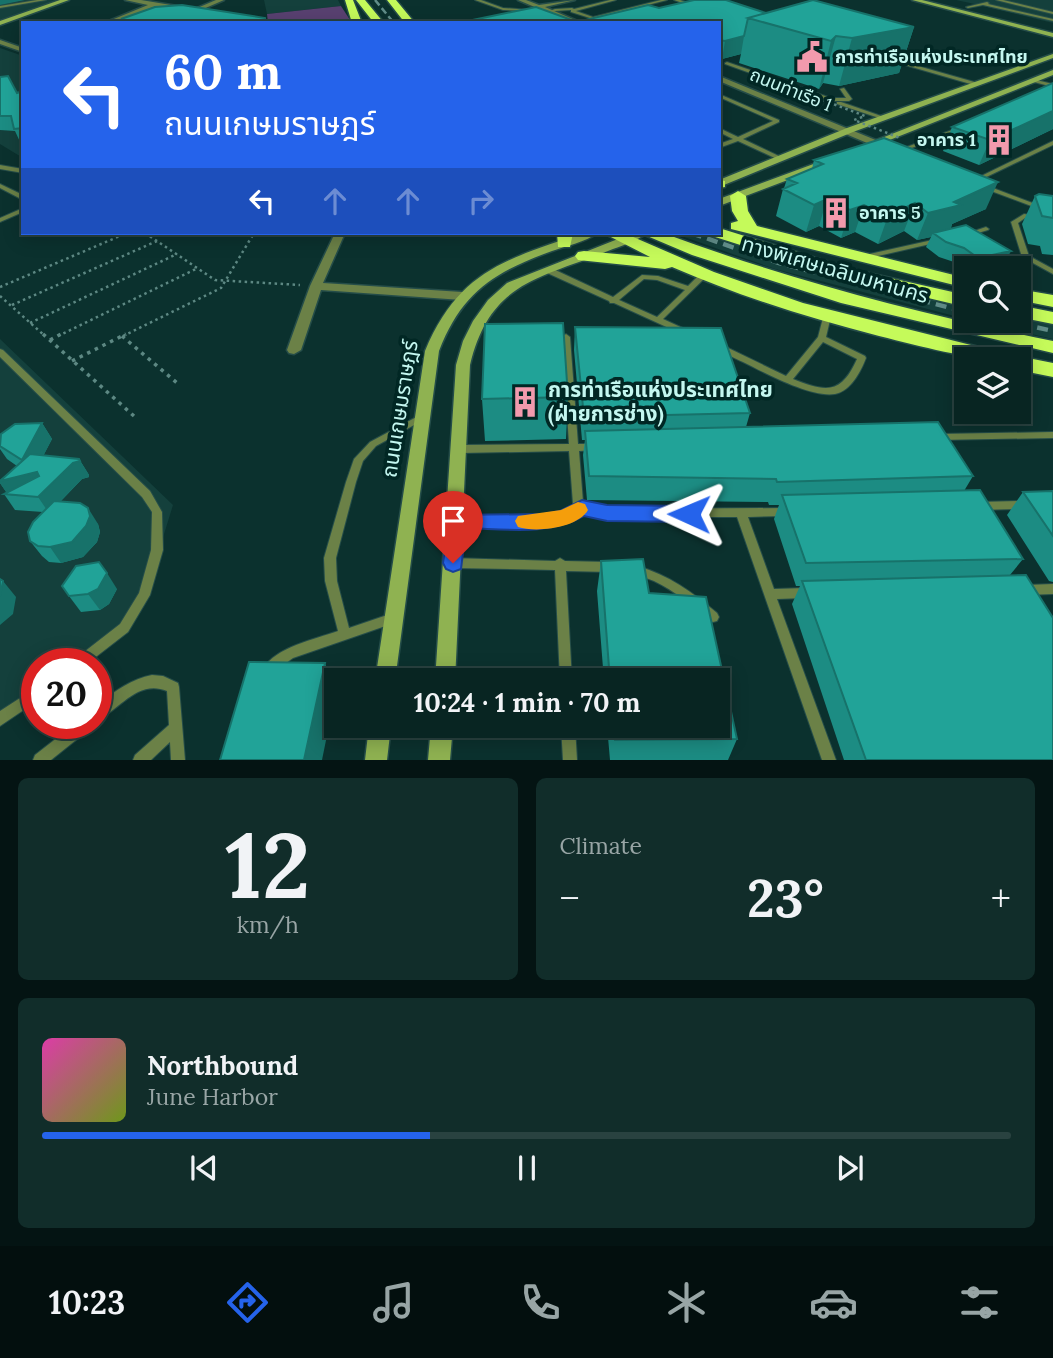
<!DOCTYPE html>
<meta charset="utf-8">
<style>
:root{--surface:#082522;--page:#112d2a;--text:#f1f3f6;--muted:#98a5a5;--line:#294240;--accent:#2563eb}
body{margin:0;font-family:Lora,"Noto Sans Thai",serif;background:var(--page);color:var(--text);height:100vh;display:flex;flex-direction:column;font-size:26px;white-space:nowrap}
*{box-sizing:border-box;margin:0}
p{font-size:23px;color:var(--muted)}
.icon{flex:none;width:38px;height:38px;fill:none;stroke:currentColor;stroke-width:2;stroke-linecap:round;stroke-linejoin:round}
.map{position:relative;height:760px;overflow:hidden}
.details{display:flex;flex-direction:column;gap:18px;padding:18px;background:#041413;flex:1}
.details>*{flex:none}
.banner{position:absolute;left:21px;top:21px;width:700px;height:214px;border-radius:0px;box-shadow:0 4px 18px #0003,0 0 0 2px var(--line);background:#2563eb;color:#fff;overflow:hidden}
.fabs{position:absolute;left:954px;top:256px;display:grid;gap:14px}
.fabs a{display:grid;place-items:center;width:77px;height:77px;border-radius:0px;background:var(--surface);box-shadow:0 4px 18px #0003,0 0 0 2px var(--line);font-size:35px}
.speed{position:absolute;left:21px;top:648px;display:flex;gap:14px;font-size:35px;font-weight:700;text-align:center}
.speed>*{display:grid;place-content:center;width:91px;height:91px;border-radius:50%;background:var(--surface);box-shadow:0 4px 18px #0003,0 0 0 2px var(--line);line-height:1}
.speed .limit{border:10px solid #d22;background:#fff;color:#111}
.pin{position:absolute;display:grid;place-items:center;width:60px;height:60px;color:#fff;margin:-72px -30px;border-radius:50% 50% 50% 0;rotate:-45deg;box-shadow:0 0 7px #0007}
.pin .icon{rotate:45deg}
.me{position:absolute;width:77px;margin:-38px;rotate:271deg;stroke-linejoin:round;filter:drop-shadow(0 0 5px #0008)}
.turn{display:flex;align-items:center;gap:24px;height:147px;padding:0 28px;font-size:32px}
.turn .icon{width:91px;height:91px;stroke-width:2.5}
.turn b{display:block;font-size:49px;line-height:60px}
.lanes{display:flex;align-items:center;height:66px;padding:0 28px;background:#0003;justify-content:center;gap:35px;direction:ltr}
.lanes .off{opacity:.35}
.big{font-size:52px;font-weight:800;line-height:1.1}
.details .card{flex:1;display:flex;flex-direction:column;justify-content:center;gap:10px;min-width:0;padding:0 24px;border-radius:10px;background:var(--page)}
.details .dial{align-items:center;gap:0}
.dial b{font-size:91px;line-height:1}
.song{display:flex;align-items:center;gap:21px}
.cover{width:84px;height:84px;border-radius:10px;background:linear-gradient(135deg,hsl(320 70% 55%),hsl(80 70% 35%))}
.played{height:7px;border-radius:4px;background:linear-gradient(90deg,var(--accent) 40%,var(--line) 40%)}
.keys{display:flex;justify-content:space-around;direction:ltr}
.heat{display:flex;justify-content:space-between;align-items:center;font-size:38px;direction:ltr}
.details .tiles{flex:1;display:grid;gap:18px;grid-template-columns:1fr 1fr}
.card:last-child{grid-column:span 2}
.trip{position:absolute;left:324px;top:668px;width:406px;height:70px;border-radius:0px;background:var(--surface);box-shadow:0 4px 18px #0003,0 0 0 2px var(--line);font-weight:800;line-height:70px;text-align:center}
.dock{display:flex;height:112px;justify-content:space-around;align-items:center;background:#030f0e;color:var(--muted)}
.dock .icon{width:49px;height:49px}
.dock .active{color:var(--accent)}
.dock b{font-size:32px;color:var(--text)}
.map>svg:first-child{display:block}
.built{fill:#14403c}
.green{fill:#594171}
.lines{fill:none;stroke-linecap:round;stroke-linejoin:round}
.lane-casing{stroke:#254d49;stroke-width:2}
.street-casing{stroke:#254d49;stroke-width:3}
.secondary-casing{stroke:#254d49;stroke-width:3}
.highway-casing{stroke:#254d49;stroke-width:3}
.path-far1{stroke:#5d8883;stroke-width:2.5;stroke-dasharray:2.5 3.5;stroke-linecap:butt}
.path{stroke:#5d8883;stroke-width:3.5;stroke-dasharray:3.5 5;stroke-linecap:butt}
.lane{fill:#6b8147;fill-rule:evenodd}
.street{fill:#6b8147;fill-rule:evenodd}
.secondary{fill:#8fb251;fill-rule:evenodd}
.highway{fill:#c5fa5a;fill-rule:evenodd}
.rail-far1{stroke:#618d89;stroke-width:2.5;stroke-dasharray:7 3.5;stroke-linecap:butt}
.rail{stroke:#618d89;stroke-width:4.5;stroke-dasharray:11 6;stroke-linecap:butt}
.path-bridge{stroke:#5d8883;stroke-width:2.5;stroke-dasharray:2.5 3.5;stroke-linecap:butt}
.wall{fill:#1c8c83}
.shaded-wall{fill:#17726a}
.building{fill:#21a398;stroke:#17726a;stroke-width:2}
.route{fill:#2563eb;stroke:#184099;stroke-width:2}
.slow{fill:#f59e0b}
.labels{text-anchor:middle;stroke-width:7;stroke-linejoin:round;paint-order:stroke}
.far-poi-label{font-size:18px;font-weight:bold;fill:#c4f7f0;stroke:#012724;text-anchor:start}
.far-street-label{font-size:18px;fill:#c4f7f0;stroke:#012724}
.street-label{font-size:21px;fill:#c4f7f0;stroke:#012724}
.poi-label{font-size:21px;font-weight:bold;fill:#c4f7f0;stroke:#012724;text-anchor:start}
</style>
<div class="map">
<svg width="1053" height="760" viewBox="0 0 1053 760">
<rect width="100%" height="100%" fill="#0b312e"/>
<!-- built -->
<path class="built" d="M 0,0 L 62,0 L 0,20 Z
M 264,0 L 338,0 L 341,6 L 267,14 Z
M 956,0 L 1053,0 L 1053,23 L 970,3 Z
M 0,48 L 23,56 L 23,158 L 0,144 Z
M 673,233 L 709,233 L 966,304 L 966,319 L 775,269 Z
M 1019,316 L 1053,323 L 1053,339 L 970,320 L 1018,320 Z
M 0,339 L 173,505 L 140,612 L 72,663 L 37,663 L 37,690 L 0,718 Z"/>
<!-- green -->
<path class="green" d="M 341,6 L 352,23 L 268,23 L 267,14 Z"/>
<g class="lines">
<defs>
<path id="lane" d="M 37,0 L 46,0 L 0,8 L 0,6 Z
M 475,0 L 481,0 L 503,8 L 532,10 L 530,11 L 503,10 Z
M 610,0 L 616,0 L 576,11 L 593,17 L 661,0 L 667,0 L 593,19 L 571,12 L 571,10 L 555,11 L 540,17 L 543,23 L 539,23 L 536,16 L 555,9 L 572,8 L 574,9 Z
M 674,0 L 680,0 L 694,5 L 691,6 Z
M 996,0 L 1003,0 L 1053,12 L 1053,14 Z
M 987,2 L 989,3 L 988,4 L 1053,19 L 1053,21 L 983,5 L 968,8 L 966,7 Z
M 893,59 L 978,83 L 978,84 L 974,85 L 891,61 Z
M 727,62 L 831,98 L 846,98 L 840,89 L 844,88 L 852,99 L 849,101 L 829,101 L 725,64 L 725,63 Z
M 1032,79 L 1053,84 L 1053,87 L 1030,81 L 1030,80 Z
M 719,94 L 779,120 L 779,122 L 743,139 L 783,158 L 783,160 L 779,160 L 738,141 L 719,148 L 719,144 L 733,139 L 719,132 L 719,128 L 738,137 L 773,121 L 719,97 Z
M 837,102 L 841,102 L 887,118 L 882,119 L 837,104 Z
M 960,127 L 965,128 L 901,152 L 896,151 Z
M 1053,141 L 1053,145 L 976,182 L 971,181 Z
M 0,165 L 23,169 L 23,173 L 0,169 Z
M 0,184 L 23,195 L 23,200 L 0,188 Z
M 985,185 L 1038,205 L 1053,208 L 1053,212 L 1034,207 L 983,188 L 982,187 Z
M 23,208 L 23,212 L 0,222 L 0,218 Z
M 1024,214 L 1053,218 L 1053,222 L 1025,218 L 1018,223 L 1029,256 L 1053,269 L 1053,274 L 1022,257 L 1011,222 Z
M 986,227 L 989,229 L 988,230 L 968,236 L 965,234 Z
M 937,239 L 939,240 L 939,242 L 865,259 L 861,257 L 865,255 Z
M 545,268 L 551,268 L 613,297 L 642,275 L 658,276 L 688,286 L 702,272 L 705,272 L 709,274 L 663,319 L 687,330 L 688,332 L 684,335 L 614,303 L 610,303 L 609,301 L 545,272 ZM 644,279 L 657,280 L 685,290 L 657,317 L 619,300 Z
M 824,314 L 830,314 L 831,316 L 826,337 L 865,356 L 866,358 C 861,371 851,391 835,394 C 811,398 765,373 743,362 C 734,358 723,353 715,347 L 719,344 L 722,345 L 786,376 L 818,337 ZM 823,342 L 857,359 C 841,395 826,392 793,379 Z
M 566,334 L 570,337 L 578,444 L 598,444 L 600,447 L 598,450 L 579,451 L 583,502 L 595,507 L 607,509 L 785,508 L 789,509 L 790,512 L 789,515 L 785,516 L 748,517 L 774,589 L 805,588 L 809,589 L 811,593 L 809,597 L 805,598 L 777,599 L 836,760 L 822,760 L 737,517 L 607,517 L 593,515 L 584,512 C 553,526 521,527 486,526 C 475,525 464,526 453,523 L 452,520 L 453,517 L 457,516 C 496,517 538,524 574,507 L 573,504 L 569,451 L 461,453 L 458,452 L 456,449 L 458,446 L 461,445 L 569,444 L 562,337 Z
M 0,349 L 3,350 L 150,491 L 162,512 L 163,550 L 150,595 L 128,632 L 88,663 L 73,663 L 75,659 L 120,624 L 139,593 L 151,550 L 152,512 L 142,497 L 0,357 Z
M 422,414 L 425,415 L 427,417 L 425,419 L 376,446 L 363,461 L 356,482 L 336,558 L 337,581 L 349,628 L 393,613 L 397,614 L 399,618 L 397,622 L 293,658 L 269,675 L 265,673 L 263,669 C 275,647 316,639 338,631 L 325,581 L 324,558 L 346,482 L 354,459 L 370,442 Z
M 1053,432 L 1053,438 L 938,440 L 935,439 L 933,437 L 935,435 L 938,434 Z
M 1023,501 L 1027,502 L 1028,505 L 1027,508 L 1023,509 L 978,510 L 974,509 L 973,506 L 974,503 L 978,502 Z
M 453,558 L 555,561 L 560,558 L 565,561 L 609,562 L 613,564 L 615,567 L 613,570 L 609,572 L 566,571 L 572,681 L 560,681 L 555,570 L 453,568 L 449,566 L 447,563 L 449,560 Z
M 637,566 C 669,575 692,592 717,613 L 719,617 L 717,621 L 713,622 L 709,621 C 692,606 675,591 654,581 C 647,578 640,577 633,574 L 631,571 L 633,568 Z
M 1053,584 L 1053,594 L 1026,595 L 1022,594 L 1020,590 L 1022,586 L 1026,585 Z
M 152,675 L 163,676 L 178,683 L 179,687 L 185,760 L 171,760 L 170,742 L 151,760 L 133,760 L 135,755 L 169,725 L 167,691 C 137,679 120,710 96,721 L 96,706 L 100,703 C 116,690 132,679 152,675 Z
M 37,687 L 37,701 L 0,726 L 0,711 Z
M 76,723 L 93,723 L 91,728 L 51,760 L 33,760 L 35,755 Z
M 561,726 L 575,726 L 577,760 L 563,760 Z"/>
<path id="street" d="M 125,0 L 141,0 L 189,8 L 186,10 L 156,6 L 113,23 L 104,23 L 148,5 Z
M 216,0 L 224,0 L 171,23 L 162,23 Z
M 518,0 L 526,0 L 539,5 L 575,0 L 545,7 L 582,23 L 573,23 Z
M 0,40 L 23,48 L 23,52 L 0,44 Z
M 719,76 L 878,141 L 879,143 L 872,145 L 719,81 Z
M 335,233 L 345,233 L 323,283 L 462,292 L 468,296 L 462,300 L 321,290 L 301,350 L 294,354 L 289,353 L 287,350 L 310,286 Z"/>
<path id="secondary" d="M 60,0 L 69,0 L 0,25 L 0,21 Z
M 912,0 L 922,0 L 1053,33 L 1053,37 Z
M 1053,54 L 1053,58 L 853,132 L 719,187 L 719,180 L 847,128 Z
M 1053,70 L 1053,75 L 872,147 L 864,145 Z
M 827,159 L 830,160 L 830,164 L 719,206 L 719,199 Z
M 582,233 L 597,233 C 586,242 566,246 552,251 C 494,272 462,292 439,351 L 395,681 L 375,681 L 425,351 C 459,270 506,260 582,233 Z
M 633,233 L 647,233 C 637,241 621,246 608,251 C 538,279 490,282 470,365 L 455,681 L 435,681 L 456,365 L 463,341 L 473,321 L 488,300 L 507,283 Z
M 369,726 L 391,726 L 387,760 L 365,760 Z
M 431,726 L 453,726 L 450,760 L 428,760 Z"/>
<path id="highway" d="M 345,0 L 353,0 L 362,23 L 352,23 Z
M 356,0 L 365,0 L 384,23 L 374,23 Z
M 387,0 L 396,0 L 415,23 L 405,23 Z
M 719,180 L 725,181 L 725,187 L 719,188 Z
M 738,191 L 746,196 L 748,211 L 757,226 L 966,278 L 966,288 L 731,229 L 731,223 L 738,221 L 732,211 L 730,196 Z
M 719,228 L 855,270 L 966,295 L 966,307 L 844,278 L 712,236 L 710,233 L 719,233 Z
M 557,233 L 573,233 L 570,247 L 558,247 Z
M 603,233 L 624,233 L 714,272 L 803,303 L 1007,354 L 1010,359 C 964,359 924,347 879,336 C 808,318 739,296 672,267 L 665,269 L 578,260 L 575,256 L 578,252 L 584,251 L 650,257 Z
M 640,233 L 663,233 C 790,280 920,314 1053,341 L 1053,353 L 841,303 L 692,255 Z
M 1018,289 L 1053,295 L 1053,307 L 1018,300 Z
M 1018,305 L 1053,312 L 1053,324 L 1018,317 Z
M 1018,356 L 1053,363 L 1053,377 L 1018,370 L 1018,359 L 1010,359 Z"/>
</defs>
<!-- lane casing -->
<use href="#lane" class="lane-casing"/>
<!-- street casing -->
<use href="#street" class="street-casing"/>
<!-- secondary casing -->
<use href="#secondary" class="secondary-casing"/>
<!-- highway casing -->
<use href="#highway" class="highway-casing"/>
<!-- path-far1 -->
<path class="path-far1" d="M 145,233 L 215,280 L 300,285
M 0,287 L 127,233
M 0,296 L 45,336
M 12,305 L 157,241
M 30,323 L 177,254
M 58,336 L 198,268
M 123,336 L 221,288 L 254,233"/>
<!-- path -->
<path class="path" d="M 43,334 L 135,417
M 122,336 L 177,383
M 50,340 L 61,334
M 72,361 L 126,334"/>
<!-- lane -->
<use href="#lane" class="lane"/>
<!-- street -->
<use href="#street" class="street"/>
<!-- secondary -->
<use href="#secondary" class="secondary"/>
<!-- highway -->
<use href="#highway" class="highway"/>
<!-- rail-far1 -->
<path class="rail-far1" d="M 375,0 L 394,23"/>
<!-- rail -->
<path class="rail" d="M 691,233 L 779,263 L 966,312
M 1004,320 L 1053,331"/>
<!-- path-bridge -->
<path class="path-bridge" d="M 803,88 L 796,90 L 865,116 L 854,120 L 900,138"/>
</g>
<!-- wall -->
<path class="wall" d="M 659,8 L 766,13 L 914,27 L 899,73 L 839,86 L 823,83 L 819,89 L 739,63 L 741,54 L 722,59 L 719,58 L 719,23 L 469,23 L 468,21 L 577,22 Z
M 0,77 L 17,93 L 23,91 L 23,144 L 21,144 L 15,131 L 0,130 Z
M 1053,83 L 1053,129 L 979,165 L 943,151 L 952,127 Z
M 814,160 L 986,209 L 952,224 L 951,228 L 1003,266 L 996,268 L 966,268 L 966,270 L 957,263 L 939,257 L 926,247 L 931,237 L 917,240 L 904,231 L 878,244 L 855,232 L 841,238 L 819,226 L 806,232 L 776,216 L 783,189 L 784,188 L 787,179 L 812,169 Z
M 1035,196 L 1053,196 L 1053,255 L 1042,254 L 1040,246 L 1028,244 L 1022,224 Z
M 575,327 L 750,413 L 746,427 L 973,476 L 964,491 L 1023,559 L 1010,575 L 1053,760 L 844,760 L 792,604 L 800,586 L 796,586 L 774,519 L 779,505 L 769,505 L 768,502 L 587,500 L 583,455 L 585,440 L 582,440 L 574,350 Z
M 568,397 L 566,439 L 485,441 L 482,399 Z
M 42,423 L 52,439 L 43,456 L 79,459 L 89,475 L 89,477 L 82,479 L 60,502 L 98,524 L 100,532 L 97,542 L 83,557 L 61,563 L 49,562 L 42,556 L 30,541 L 43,512 L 15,510 L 4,494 L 7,493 L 0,483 L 0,480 L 17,466 L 7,459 L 0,449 L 0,435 Z
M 1053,491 L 1053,582 L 1049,581 L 1007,515 L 1023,492 Z
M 643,559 L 649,593 L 706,597 L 737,739 L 728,760 L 610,760 L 607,726 L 718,726 L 718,681 L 604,681 L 597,591 L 601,561 Z
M 117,589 L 109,604 L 100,610 L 81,612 L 69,596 Z"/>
<!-- shaded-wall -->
<path class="shaded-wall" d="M 0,0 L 25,0 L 0,5 Z
M 914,27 L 899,73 L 839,86 L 852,38 Z
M 744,36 L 741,54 L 722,59 L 725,41 Z
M 836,36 L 823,83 L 819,89 L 831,41 Z
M 1053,111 L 1053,129 L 979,165 L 990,140 Z
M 998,182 L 986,209 L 952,224 L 949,233 L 933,233 L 931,237 L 917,240 L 928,213 Z
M 827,199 L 819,226 L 806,232 L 814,205 Z
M 915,203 L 904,231 L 878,244 L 888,216 Z
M 864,205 L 855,232 L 841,238 L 850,210 Z
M 1011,251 L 1003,266 L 996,268 L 973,268 L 978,258 Z
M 42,423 L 52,439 L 35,472 L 73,463 L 79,459 L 89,475 L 89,477 L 82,479 L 49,513 L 38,497 L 8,495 L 0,483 L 0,481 L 31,473 L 22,460 Z
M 88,508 L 98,524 L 100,532 L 97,542 L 83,557 L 61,563 L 50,547 Z
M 107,573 L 117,589 L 109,604 L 100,610 L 88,594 Z
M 3,581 L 16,597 L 13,614 L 0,625 L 0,596 Z
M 325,663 L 336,691 L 322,760 L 304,760 Z"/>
<!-- building -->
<path class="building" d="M 694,0 L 726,0 L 766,13 L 748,18 L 744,36 L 725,41 L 719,40 L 719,23 L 472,23 L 468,21 L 536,7 L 577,22 L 648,5 L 659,8 Z
M 813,0 L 914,27 L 852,38 L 836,36 L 831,41 L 748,18 Z
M 182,5 L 265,18 L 265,23 L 122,23 L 128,20 L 121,19 L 155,7 Z
M 8,76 L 17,93 L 23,91 L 23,128 L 14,129 L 11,116 L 0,116 L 0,77 Z
M 1053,83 L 1053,111 L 990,140 L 952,127 Z
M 884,138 L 998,182 L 954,202 L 961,205 L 928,213 L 915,203 L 888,216 L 864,205 L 850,210 L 827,199 L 814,205 L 783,189 L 797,183 L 787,179 L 823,164 L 814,160 Z
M 1039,194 L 1053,196 L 1053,218 L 1042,216 L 1035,196 Z
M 966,225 L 1011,251 L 978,258 L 964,248 L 946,242 L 933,233 Z
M 563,323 L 568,397 L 482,399 L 485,324 Z
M 575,327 L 721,328 L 750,413 L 584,417 Z
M 938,422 L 973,476 L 777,482 L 776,479 L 589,476 L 585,431 Z
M 42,423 L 22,460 L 0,446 L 1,434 L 15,424 Z
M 30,454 L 79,459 L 80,461 L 73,463 L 38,497 L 4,494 L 39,476 L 37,472 L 0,481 Z
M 980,490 L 1023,559 L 806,563 L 782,495 Z
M 1053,491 L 1053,536 L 1023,492 Z
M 54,501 L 80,503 L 88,508 L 90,516 L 86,526 L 72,542 L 50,547 L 38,546 L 30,541 L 28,532 L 33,522 Z
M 643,559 L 649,593 L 706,597 L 737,739 L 615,740 L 614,726 L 718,726 L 718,681 L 610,681 L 601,561 Z
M 99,562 L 107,573 L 98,589 L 88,594 L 69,596 L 62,586 L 76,566 Z
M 1026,575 L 1053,618 L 1053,760 L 866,760 L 802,581 Z
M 0,579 L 3,581 L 0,596 Z
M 249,662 L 325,663 L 304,760 L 220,760 Z"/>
<!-- route -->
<path class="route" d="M 582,500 L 607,505 L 689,506 L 696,509 L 699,514 L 696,520 L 689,522 L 607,521 L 584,516 C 549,536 505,529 466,528 L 461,569 L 453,572 L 446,569 L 443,563 L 450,515 L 544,514 L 560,511 Z"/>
<!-- slow -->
<path class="slow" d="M 578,502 L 585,504 L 588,510 C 578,528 536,533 518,527 L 515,521 L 518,516 L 561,510 Z"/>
<!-- icons -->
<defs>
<symbol id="civic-bare" viewBox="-9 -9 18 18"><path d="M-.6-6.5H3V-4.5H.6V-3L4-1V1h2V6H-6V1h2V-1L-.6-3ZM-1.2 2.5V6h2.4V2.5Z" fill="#f29aad" stroke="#012724" stroke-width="2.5" paint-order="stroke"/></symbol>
<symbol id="building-bare" viewBox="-9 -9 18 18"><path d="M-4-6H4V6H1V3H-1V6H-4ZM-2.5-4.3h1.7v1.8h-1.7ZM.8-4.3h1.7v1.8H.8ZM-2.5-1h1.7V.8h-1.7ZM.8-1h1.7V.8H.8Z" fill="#f29aad" stroke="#012724" stroke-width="2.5" paint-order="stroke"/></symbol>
</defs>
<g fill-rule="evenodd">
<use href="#civic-bare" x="790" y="35" width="44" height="44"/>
<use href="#building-bare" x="977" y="118" width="44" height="44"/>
<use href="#building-bare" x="814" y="191" width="44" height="44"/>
<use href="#building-bare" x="503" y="380" width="44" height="44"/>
</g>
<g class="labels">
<!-- far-poi labels -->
<g class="far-poi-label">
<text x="835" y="63">การท่าเรือแห่งประเทศไทย</text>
<text x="976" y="146" text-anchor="end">อาคาร 1</text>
<text x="859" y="219">อาคาร 5</text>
</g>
<!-- far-street labels -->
<g class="far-street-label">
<text transform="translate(791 90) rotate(22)" y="6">ถนนท่าเรือ 1</text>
</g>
<!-- street labels -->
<g class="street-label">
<text transform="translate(835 270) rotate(16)" y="7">ทางพิเศษเฉลิมมหานคร</text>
<text transform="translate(400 409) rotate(-81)" y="7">ถนนเกษมราษฎร์</text>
</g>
<!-- poi labels -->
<g class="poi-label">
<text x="548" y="397">การท่าเรือแห่งประเทศไทย<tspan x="548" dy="24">(ฝ่ายการช่าง)</tspan></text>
</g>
</g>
</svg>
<div class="fabs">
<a><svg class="icon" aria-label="search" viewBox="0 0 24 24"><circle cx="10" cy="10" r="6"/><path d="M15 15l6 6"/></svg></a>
<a><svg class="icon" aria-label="layers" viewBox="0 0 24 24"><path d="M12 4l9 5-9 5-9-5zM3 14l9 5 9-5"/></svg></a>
</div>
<div class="speed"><div class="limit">20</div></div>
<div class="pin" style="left:453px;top:563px;background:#d93025"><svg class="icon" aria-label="arrive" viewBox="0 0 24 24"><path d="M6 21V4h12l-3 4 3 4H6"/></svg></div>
<svg class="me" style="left:689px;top:514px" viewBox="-20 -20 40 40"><path d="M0-17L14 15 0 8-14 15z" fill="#2563eb" stroke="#fff" stroke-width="4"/></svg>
<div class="trip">10:24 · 1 min · 70 m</div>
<div class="banner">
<div class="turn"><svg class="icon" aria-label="left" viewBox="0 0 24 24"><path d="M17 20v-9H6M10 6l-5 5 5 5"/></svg><div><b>60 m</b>ถนนเกษมราษฎร์</div></div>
<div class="lanes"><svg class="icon" aria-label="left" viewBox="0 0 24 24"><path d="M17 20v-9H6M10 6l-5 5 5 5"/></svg><svg class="icon off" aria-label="ahead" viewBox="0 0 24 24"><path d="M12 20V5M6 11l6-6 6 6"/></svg><svg class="icon off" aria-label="ahead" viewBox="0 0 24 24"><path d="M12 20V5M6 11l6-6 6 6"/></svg><svg class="icon off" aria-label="right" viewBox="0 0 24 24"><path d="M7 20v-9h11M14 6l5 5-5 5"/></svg></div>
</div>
</div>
<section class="details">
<div class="tiles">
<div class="card dial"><b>12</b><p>km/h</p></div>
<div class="card"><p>Climate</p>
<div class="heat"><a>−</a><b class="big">23°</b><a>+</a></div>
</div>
<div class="card">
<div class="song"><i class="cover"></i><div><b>Northbound</b><p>June Harbor</p></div></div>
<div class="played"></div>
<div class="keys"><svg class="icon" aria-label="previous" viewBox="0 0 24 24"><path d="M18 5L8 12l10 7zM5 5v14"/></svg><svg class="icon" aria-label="pause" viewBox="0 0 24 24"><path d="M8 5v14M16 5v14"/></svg><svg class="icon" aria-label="next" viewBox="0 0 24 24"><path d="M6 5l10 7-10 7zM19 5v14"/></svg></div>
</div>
</div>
</section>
<nav class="dock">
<b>10:23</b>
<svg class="icon active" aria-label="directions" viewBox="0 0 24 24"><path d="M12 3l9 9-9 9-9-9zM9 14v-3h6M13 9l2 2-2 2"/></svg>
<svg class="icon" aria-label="music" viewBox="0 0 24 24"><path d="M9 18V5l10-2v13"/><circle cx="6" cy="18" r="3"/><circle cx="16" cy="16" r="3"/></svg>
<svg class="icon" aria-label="phone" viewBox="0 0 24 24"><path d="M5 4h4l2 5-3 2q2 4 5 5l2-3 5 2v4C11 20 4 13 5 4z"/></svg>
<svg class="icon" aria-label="climate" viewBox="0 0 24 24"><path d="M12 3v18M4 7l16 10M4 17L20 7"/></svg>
<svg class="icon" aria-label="car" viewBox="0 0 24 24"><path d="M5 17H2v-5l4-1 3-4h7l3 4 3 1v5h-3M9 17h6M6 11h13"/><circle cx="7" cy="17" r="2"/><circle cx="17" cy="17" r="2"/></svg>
<svg class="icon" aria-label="filters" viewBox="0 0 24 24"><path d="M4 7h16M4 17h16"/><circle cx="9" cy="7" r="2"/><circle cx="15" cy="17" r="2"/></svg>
</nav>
